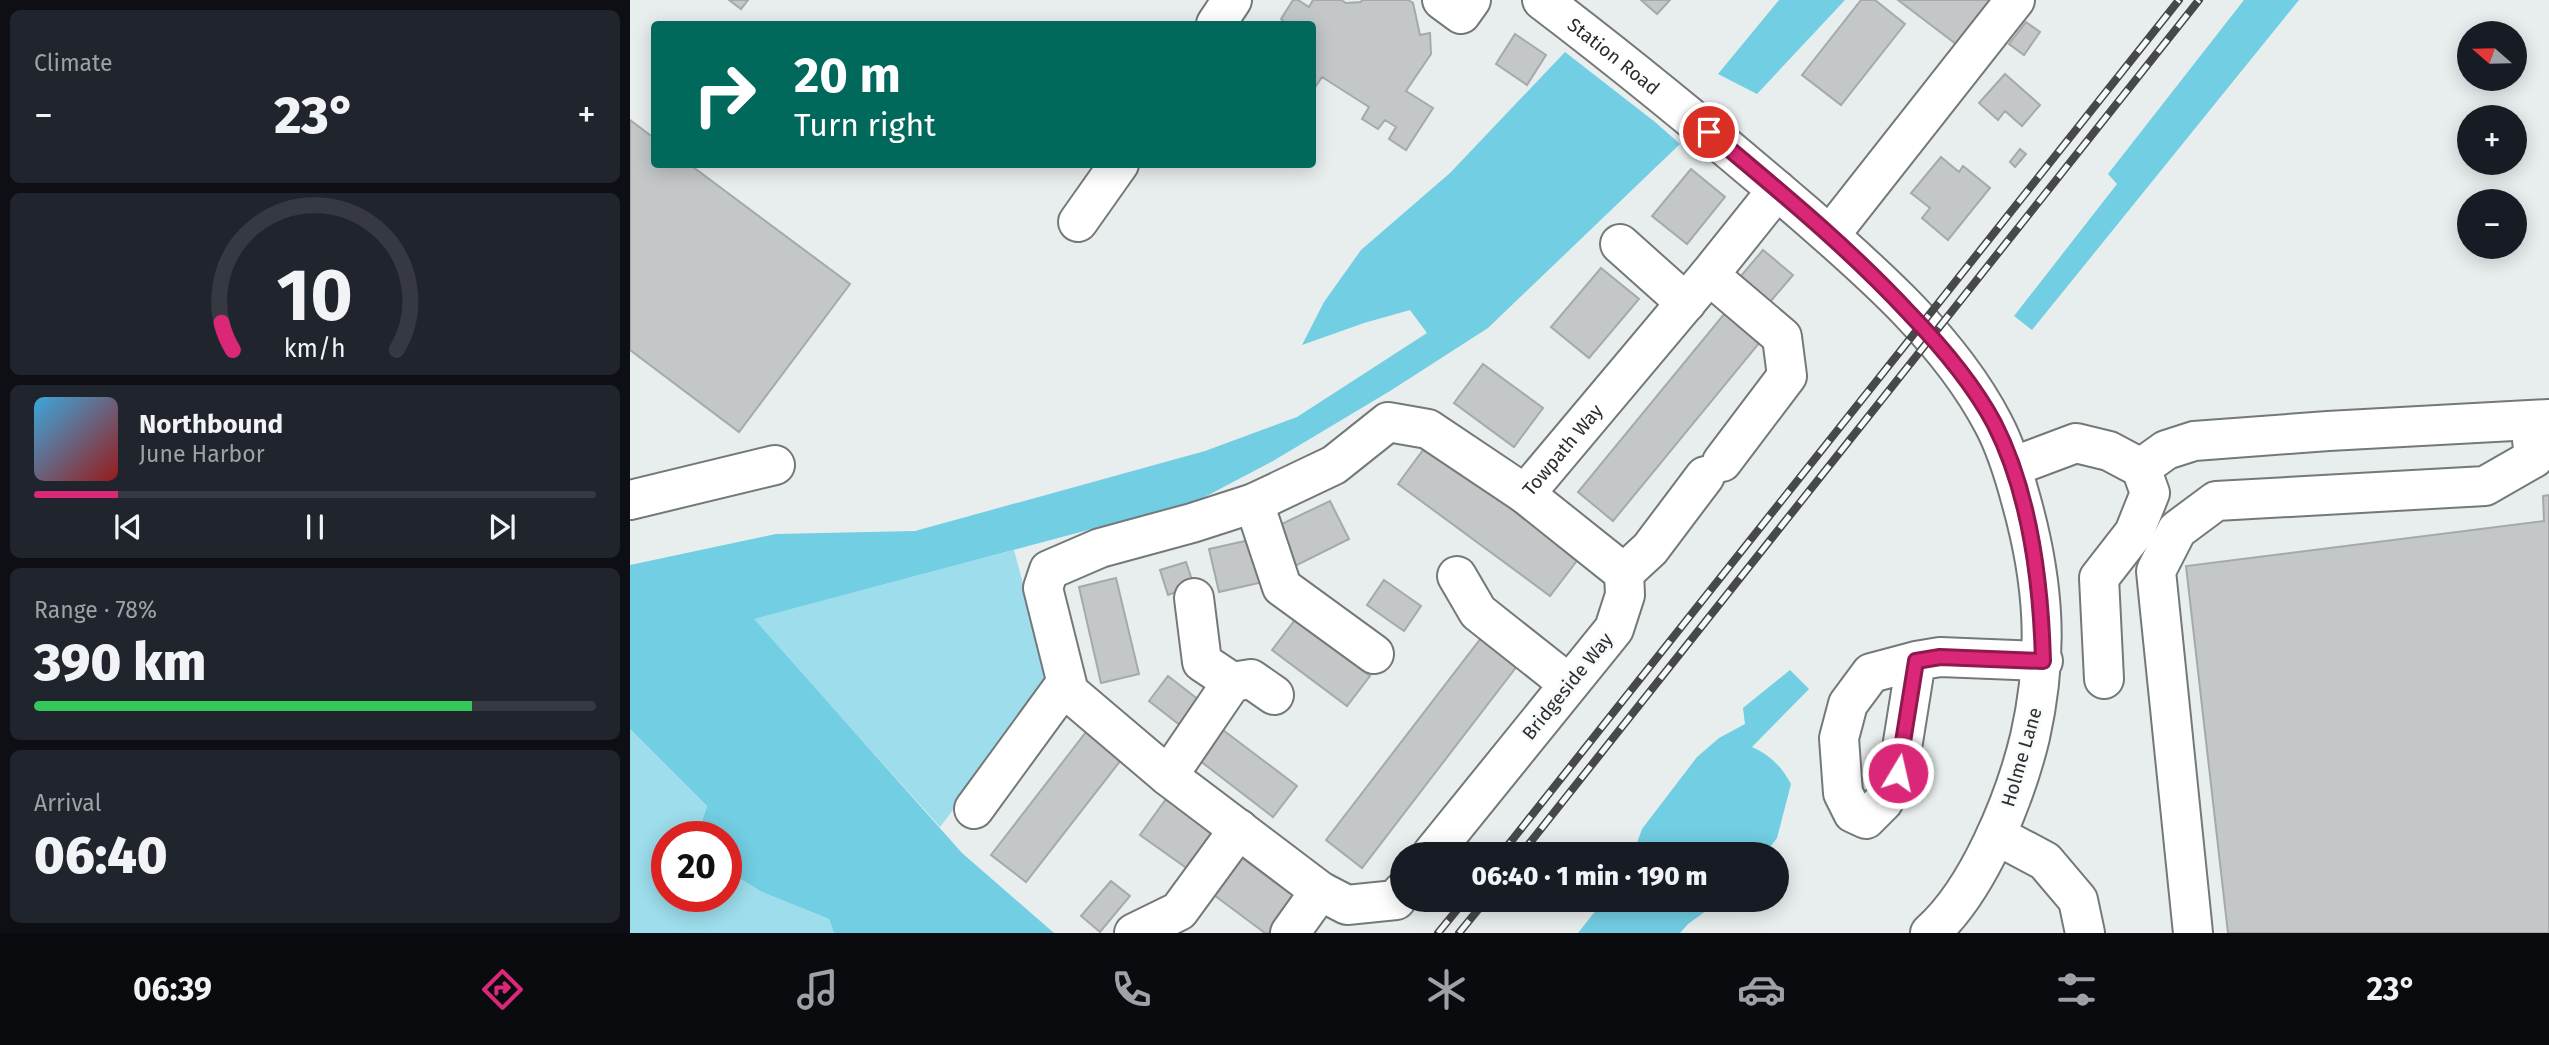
<!DOCTYPE html>
<meta charset="utf-8">
<style>
:root{--surface:#171b24;--page:#20242c;--text:#f1f3f6;--muted:#9ea1a6;--line:#363941;--accent:#db2777}
body{margin:0;font-family:"Fira Sans",sans-serif;background:var(--page);color:var(--text);height:100vh;display:flex;flex-direction:column;font-size:26px;white-space:nowrap}
*{box-sizing:border-box;margin:0}
p{font-size:23px;color:var(--muted)}
.icon{flex:none;width:38px;height:38px;fill:none;stroke:currentColor;stroke-width:2;stroke-linecap:round;stroke-linejoin:round}
.map{position:relative;flex:1;overflow:hidden}
.details{display:flex;flex-direction:column;gap:10px;padding:10px;background:#0d0f14;width:630px}
.details>*{flex:none}
.banner{position:absolute;left:21px;top:21px;width:665px;height:147px;border-radius:7px;box-shadow:0 4px 18px #0003;background:#00695c;color:#fff;overflow:hidden}
.needle{width:46px;rotate:290deg}
.buttons{position:absolute;left:1827px;top:21px;display:grid;gap:14px}
.buttons a{display:grid;place-items:center;width:70px;height:70px;border-radius:50%;background:var(--surface);box-shadow:0 4px 18px #0003;font-size:35px}
.speed{position:absolute;left:21px;top:821px;display:flex;gap:14px;font-size:35px;font-weight:700;text-align:center}
.speed>*{display:grid;place-content:center;width:91px;height:91px;border-radius:50%;background:var(--surface);box-shadow:0 4px 18px #0003;line-height:1}
.speed .limit{border:10px solid #d22;background:#fff;color:#111}
.pin{position:absolute;display:grid;place-items:center;width:60px;height:60px;color:#fff;margin:-30px;border:4px solid #fff;border-radius:50%;box-shadow:0 2px 7px #0007}
.me{position:absolute;width:77px;margin:-38px;rotate:9deg;stroke-linejoin:round;filter:drop-shadow(0 0 5px #0008)}
.turn{display:flex;align-items:center;gap:24px;height:147px;padding:0 28px;font-size:32px}
.turn .icon{width:91px;height:91px;stroke-width:2.5}
.turn b{display:block;font-size:49px;line-height:60px}
.big{font-size:52px;font-weight:800;line-height:1.1}
.details .widget{flex:1;display:flex;flex-direction:column;justify-content:center;gap:10px;min-width:0;padding:0 24px;border-radius:10px;background:var(--page)}
.details .dial{align-items:center;gap:0}
.dial svg{height:182px;overflow:visible;fill:none;stroke:var(--line);stroke-width:7;stroke-linecap:round;text-anchor:middle}
.dial text{fill:var(--text);stroke:none}
.song{display:flex;align-items:center;gap:21px}
.cover{width:84px;height:84px;border-radius:10px;background:linear-gradient(135deg,hsl(200 70% 55%),hsl(0 70% 35%))}
.played{height:7px;border-radius:4px;background:linear-gradient(90deg,var(--accent) 15%,var(--line) 15%)}
.keys{display:flex;justify-content:space-around;direction:ltr}
.heat{display:flex;justify-content:space-between;align-items:center;font-size:38px;direction:ltr}
.charge{height:10px;border-radius:5px;background:linear-gradient(90deg,#34c759 78%,var(--line) 0)}
.trip{position:absolute;left:760px;top:842px;width:399px;height:70px;border-radius:35px;background:var(--surface);box-shadow:0 4px 18px #0003;font-weight:800;line-height:70px;text-align:center}
.tab-bar{display:flex;height:112px;justify-content:space-around;align-items:center;background:#090b0e;color:var(--muted)}
.tab-bar .icon{width:49px;height:49px}
.tab-bar .on{color:var(--accent)}
.tab-bar b{font-size:32px;color:var(--text)}
main{display:flex;flex:1;min-height:0}
.map>svg:first-child{display:block}
.green{fill:#9dddec}
.forest{fill:#72cee3}
.building{fill:#c3c7c8;stroke:#a5a9aa;stroke-width:2}
.lines{fill:none;stroke-linecap:round;stroke-linejoin:round}
.minor-casing{stroke:#747879;stroke-width:42}
.minor{stroke:#fff;stroke-width:38}
.rail-casing{stroke:#464849;stroke-width:8}
.rail{stroke:#f6fafb;stroke-width:5;stroke-dasharray:16;stroke-linecap:butt}
.route-casing{stroke:#8e194d;stroke-width:18}
.route{stroke:#db2777;stroke-width:12}
.labels{text-anchor:middle;stroke-width:5;stroke-linejoin:round;paint-order:stroke}
.street-label{font-size:19px;fill:#2c2d2e;stroke:#f6fafb}
</style>
<main>
<section class="details">
<div class="widget"><p>Climate</p>
<div class="heat"><a>−</a><b class="big">23°</b><a>+</a></div>
</div>
<div class="widget dial"><svg viewBox="0 0 100 80">
<path d="M14 69A42 42 0 1 1 86 69"/>
<path d="M14 69A42 42 0 0 1 9 57" stroke="#db2777"/>
<text x="50" y="56" font-size="32" font-weight="700">10</text>
<text x="50" y="72" font-size="11">km/h</text>
</svg></div>
<div class="widget">
<div class="song"><i class="cover"></i><div><b>Northbound</b><p>June Harbor</p></div></div>
<div class="played"></div>
<div class="keys"><svg class="icon" aria-label="previous" viewBox="0 0 24 24"><path d="M18 5L8 12l10 7zM5 5v14"/></svg><svg class="icon" aria-label="pause" viewBox="0 0 24 24"><path d="M8 5v14M16 5v14"/></svg><svg class="icon" aria-label="next" viewBox="0 0 24 24"><path d="M6 5l10 7-10 7zM19 5v14"/></svg></div>
</div>
<div class="widget"><p>Range · 78%</p><b class="big">390 km</b><div class="charge"></div></div>
<div class="widget"><p>Arrival</p><b class="big">06:40</b></div>
</section>
<div class="map">
<svg width="1919" height="933" viewBox="0 0 1919 933">
<rect width="100%" height="100%" fill="#e8edee"/>
<!-- green -->
<path class="green" d="M 384,550 L 419,683 L 310,827 L 123,619 Z
M 0,729 L 77,806 L 67,836 L 37,836 L 37,896 L 96,896 L 96,870 L 132,892 L 199,919 L 204,933 L 0,933 Z"/>
<!-- forest -->
<path class="forest" d="M 1149,0 L 1215,0 L 1127,94 L 1088,74 Z
M 1614,0 L 1669,0 L 1402,330 L 1384,316 L 1487,184 L 1478,174 Z
M 935,52 L 1025,122 L 1050,144 L 858,328 L 760,391 L 643,461 L 567,501 L 124,619 L 332,853 L 424,933 L 204,933 L 199,919 L 132,892 L 96,870 L 96,836 L 67,836 L 77,806 L 0,729 L 0,565 L 146,534 L 285,531 L 575,451 L 667,417 L 797,333 L 780,310 L 734,323 L 672,345 L 694,302 L 731,250 L 820,173 Z
M 1160,670 L 1179,689 L 1122,747 C 1140,755 1151,766 1161,784 L 1147,838 L 1135,854 L 1003,854 L 1012,829 L 1067,757 L 1089,738 L 1115,724 L 1113,708 Z
M 974,900 L 1091,900 L 1058,924 L 1050,933 L 948,933 Z"/>
<!-- building -->
<path class="building" d="M 99,0 L 118,0 L 111,9 Z
M 663,0 L 668,0 L 679,7 L 683,0 L 711,0 L 716,3 L 731,2 L 732,0 L 778,0 L 783,3 L 790,35 L 800,33 L 801,54 L 776,91 L 803,108 L 776,150 L 759,139 L 766,127 L 755,120 L 748,129 L 732,119 L 739,107 L 692,77 L 682,92 L 682,24 L 655,24 L 656,23 L 651,19 Z
M 1011,0 L 1040,0 L 1027,14 Z
M 1231,0 L 1245,0 L 1275,24 L 1211,105 L 1172,75 Z
M 1268,0 L 1365,0 L 1330,47 Z
M 1396,22 L 1410,32 L 1394,55 L 1379,44 Z
M 885,34 L 916,55 L 897,85 L 866,64 Z
M 1375,74 L 1410,105 L 1392,126 L 1375,111 L 1368,120 L 1349,103 Z
M 0,120 L 24,138 L 24,164 L 59,164 L 220,284 L 109,432 L 0,350 Z
M 1390,149 L 1396,154 L 1385,167 L 1380,162 Z
M 1311,157 L 1329,172 L 1333,166 L 1360,188 L 1318,240 L 1292,218 L 1300,208 L 1281,193 Z
M 1061,169 L 1095,197 L 1057,244 L 1022,216 Z
M 1133,250 L 1163,275 L 1135,308 L 1105,283 Z
M 971,268 L 1009,299 L 959,358 L 921,327 Z
M 1100,307 L 1135,336 L 983,521 L 948,492 Z
M 853,364 L 913,408 L 884,447 L 824,403 Z
M 796,446 L 949,558 L 920,596 L 768,484 Z
M 1919,495 L 1919,933 L 1598,933 L 1556,566 L 1914,521 L 1913,496 Z
M 700,501 L 719,539 L 659,569 L 639,530 Z
M 624,539 L 633,582 L 589,592 L 579,549 Z
M 556,562 L 564,586 L 538,595 L 530,570 Z
M 486,578 L 509,674 L 471,683 L 449,587 Z
M 754,580 L 791,606 L 774,631 L 737,605 Z
M 665,620 L 740,676 L 717,706 L 642,650 Z
M 858,629 L 894,657 L 732,868 L 696,840 Z
M 538,676 L 574,704 L 555,729 L 519,701 Z
M 463,723 L 498,751 L 396,882 L 361,855 Z
M 589,727 L 667,786 L 643,817 L 565,757 Z
M 539,795 L 593,834 L 565,874 L 510,835 Z
M 612,858 L 666,898 L 640,933 L 635,933 L 584,895 Z
M 481,881 L 500,896 L 470,932 L 451,916 Z"/>
<g class="lines">
<defs>
<g id="minor">
<path d="M 812,0 L 831,14 L 841,0"/>
<path id="s1" d="M 912,0 C 1003,69 1090,141 1176,215 C 1245,275 1320,341 1363,423 C 1376,447 1384,474 1391,500 C 1414,582 1419,653 1400,737 C 1385,799 1348,891 1300,933"/>
<path d="M 586,24 L 602,0"/>
<path d="M 448,222 L 489,164"/>
<path d="M 1200,235 L 1385,0"/>
<path d="M 990,244 L 1056,303"/>
<path d="M 1079,275 L 1152,337 L 1157,376 L 1092,462"/>
<path d="M 1382,467 L 1446,443 L 1479,451 L 1511,468 L 1520,493 L 1504,533 L 1469,578 L 1474,679"/>
<path d="M 1511,468 L 1536,450 L 1564,441 L 1698,431 L 1919,419"/>
<path id="s2" d="M 895,494 L 1079,275 L 1147,190"/>
<path d="M 0,500 L 145,465"/>
<path d="M 624,503 L 652,587 L 744,654"/>
<path d="M 994,573 L 1020,549 L 1075,476"/>
<path d="M 827,576 L 848,612 L 939,684"/>
<path d="M 564,598 L 572,662 L 602,682"/>
<path d="M 1286,661 L 1241,673 L 1218,704 L 1209,738 L 1213,793 L 1223,813 L 1236,819 L 1253,802 L 1268,773 L 1286,661 L 1310,657 L 1413,661"/>
<path d="M 538,776 L 602,682 L 621,679 L 644,695"/>
<path d="M 344,809 L 436,683"/>
<path d="M 1366,835 L 1415,861 L 1448,900 L 1455,933"/>
<path d="M 772,892 L 766,900 L 717,905 L 690,891 L 538,776 L 439,692 L 413,588 L 419,570 L 470,548 L 562,523 L 624,503 L 704,465 L 758,422 L 798,429 L 895,494 L 994,573 L 995,595 L 984,629 L 802,854"/>
<path d="M 504,933 L 549,911 L 609,829"/>
<path d="M 660,933 L 690,891"/>
<path d="M 1563,933 L 1526,571 L 1547,530 L 1586,501 L 1855,486 L 1904,458 L 1900,421"/>
</g>
</defs>
<!-- minor casing -->
<use href="#minor" class="minor-casing"/>
<!-- minor -->
<use href="#minor" class="minor"/>
<defs>
<path id="rail" d="M 871,854 L 1549,0
M 891,854 L 1569,0
M 808,933 L 835,900
M 829,933 L 856,900"/>
</defs>
<!-- rail casing -->
<use href="#rail" class="rail-casing"/>
<!-- rail -->
<use href="#rail" class="rail"/>
</g>
<g class="lines">
<defs>
<path id="route" d="M 1079,132 C 1148,190 1218,247 1280,314 C 1312,347 1342,382 1364,423 C 1400,493 1411,583 1413,661 L 1310,657 L 1286,661 L 1268,773"/>
</defs>
<!-- route casing -->
<use href="#route" class="route-casing"/>
<!-- route -->
<use href="#route" class="route"/>
</g>
<g class="labels">
<!-- street labels -->
<g class="street-label">
<text dy="7" stroke="none"><textPath href="#s1" startOffset="91">Station Road</textPath></text>
<text dy="7" stroke="none"><textPath href="#s2" startOffset="58">Towpath Way</textPath></text>
<text transform="translate(937 686) rotate(-51)" y="7">Bridgeside Way</text>
<text transform="translate(1391 757) rotate(-74)" y="7">Holme Lane</text>
</g>
</g>
</svg>
<div class="buttons">
<a><svg class="needle" viewBox="-14 -14 28 28"><path d="M0-13l5 13h-10z" fill="#e53935"/><path d="M0 13l5-13h-10z" fill="#9ea1a6"/></svg></a>
<a>+</a>
<a>−</a>
</div>
<div class="speed"><div class="limit">20</div></div>
<div class="pin" style="left:1079px;top:132px;background:#d93025"><svg class="icon" aria-label="arrive" viewBox="0 0 24 24"><path d="M6 21V4h12l-3 4 3 4H6"/></svg></div>
<svg class="me" style="left:1268px;top:773px" viewBox="-20 -20 40 40"><circle r="17" fill="#db2777" stroke="#fff" stroke-width="3"/><path d="M0-11L8 9 0 5-8 9z" fill="#fff"/></svg>
<div class="trip">06:40 · 1 min · 190 m</div>
<div class="banner">
<div class="turn"><svg class="icon" aria-label="right" viewBox="0 0 24 24"><path d="M7 20v-9h11M14 6l5 5-5 5"/></svg><div><b>20 m</b>Turn right</div></div>
</div>
</div>
</main>
<nav class="tab-bar">
<b>06:39</b>
<svg class="icon on" aria-label="directions" viewBox="0 0 24 24"><path d="M12 3l9 9-9 9-9-9zM9 14v-3h6M13 9l2 2-2 2"/></svg>
<svg class="icon" aria-label="music" viewBox="0 0 24 24"><path d="M9 18V5l10-2v13"/><circle cx="6" cy="18" r="3"/><circle cx="16" cy="16" r="3"/></svg>
<svg class="icon" aria-label="phone" viewBox="0 0 24 24"><path d="M5 4h4l2 5-3 2q2 4 5 5l2-3 5 2v4C11 20 4 13 5 4z"/></svg>
<svg class="icon" aria-label="climate" viewBox="0 0 24 24"><path d="M12 3v18M4 7l16 10M4 17L20 7"/></svg>
<svg class="icon" aria-label="car" viewBox="0 0 24 24"><path d="M5 17H2v-5l4-1 3-4h7l3 4 3 1v5h-3M9 17h6M6 11h13"/><circle cx="7" cy="17" r="2"/><circle cx="17" cy="17" r="2"/></svg>
<svg class="icon" aria-label="filters" viewBox="0 0 24 24"><path d="M4 7h16M4 17h16"/><circle cx="9" cy="7" r="2"/><circle cx="15" cy="17" r="2"/></svg>
<b>23°</b>
</nav>
